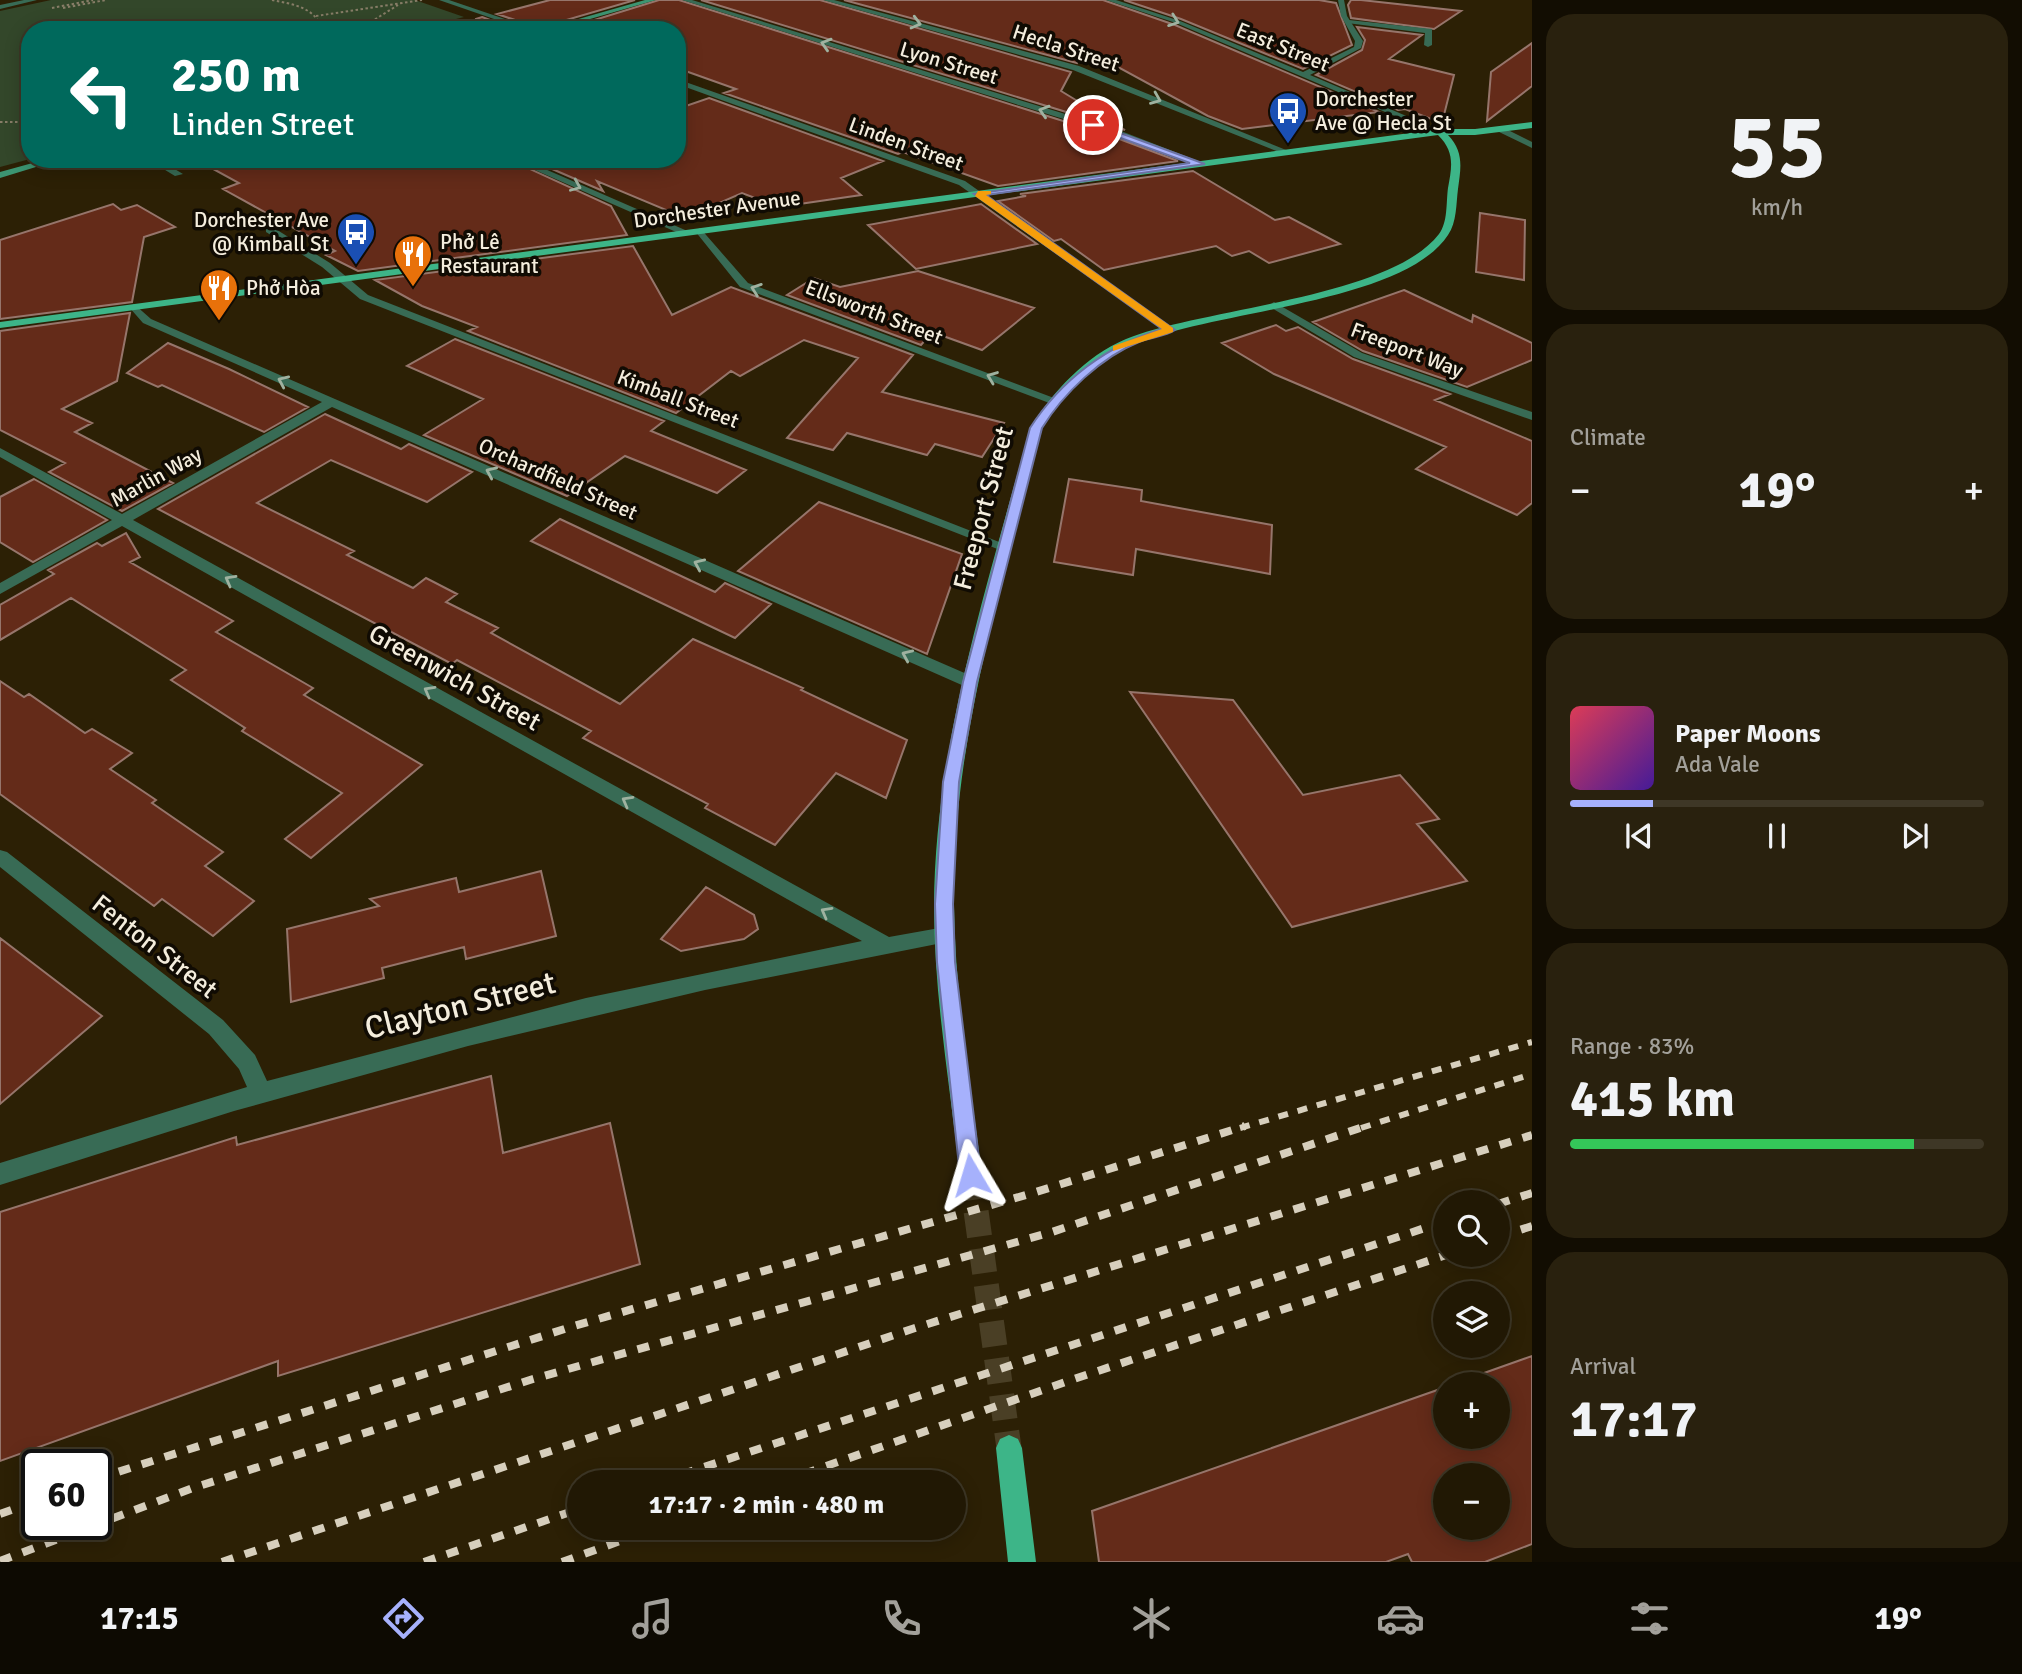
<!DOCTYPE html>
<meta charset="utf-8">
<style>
:root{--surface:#211804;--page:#29210e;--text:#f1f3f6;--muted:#a2a09a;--line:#3e3726;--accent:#a6b1fc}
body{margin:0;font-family:Signika,sans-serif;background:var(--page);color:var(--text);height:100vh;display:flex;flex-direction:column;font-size:26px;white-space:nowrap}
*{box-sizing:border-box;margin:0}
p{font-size:23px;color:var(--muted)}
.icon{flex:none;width:38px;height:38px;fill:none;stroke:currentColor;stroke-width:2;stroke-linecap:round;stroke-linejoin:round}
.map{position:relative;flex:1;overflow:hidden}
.sheet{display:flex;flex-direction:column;gap:14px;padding:14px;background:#120d02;width:490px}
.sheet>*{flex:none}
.top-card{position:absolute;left:21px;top:21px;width:665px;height:147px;border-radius:28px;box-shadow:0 4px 18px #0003,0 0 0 2px var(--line);background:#00695c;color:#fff;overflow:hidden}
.fabs{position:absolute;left:1433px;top:1190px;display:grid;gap:14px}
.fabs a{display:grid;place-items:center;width:77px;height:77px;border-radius:50%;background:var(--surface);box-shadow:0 4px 18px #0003,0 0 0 2px var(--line);font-size:35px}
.speed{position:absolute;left:21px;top:1449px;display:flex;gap:14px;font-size:35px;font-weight:700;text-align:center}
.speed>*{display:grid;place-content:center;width:91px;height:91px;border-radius:50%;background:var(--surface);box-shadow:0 4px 18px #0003,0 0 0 2px var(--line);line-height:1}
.speed .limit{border:4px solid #111;border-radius:10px;background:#fff;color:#111}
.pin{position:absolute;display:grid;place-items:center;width:60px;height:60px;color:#fff;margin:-30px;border:4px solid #fff;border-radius:50%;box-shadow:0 2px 7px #0007}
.me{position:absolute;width:77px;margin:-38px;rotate:353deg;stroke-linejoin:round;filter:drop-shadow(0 0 5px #0008)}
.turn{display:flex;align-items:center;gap:24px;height:147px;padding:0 35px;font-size:32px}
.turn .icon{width:91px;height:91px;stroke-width:2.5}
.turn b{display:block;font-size:49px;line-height:60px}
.big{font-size:52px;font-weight:700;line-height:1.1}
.sheet .widget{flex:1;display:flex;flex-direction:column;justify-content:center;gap:10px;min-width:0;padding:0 24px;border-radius:28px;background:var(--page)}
.sheet .dial{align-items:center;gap:0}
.dial b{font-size:91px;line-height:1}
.song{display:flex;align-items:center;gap:21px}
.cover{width:84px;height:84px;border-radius:10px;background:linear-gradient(135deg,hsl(350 70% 55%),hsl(260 70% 35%))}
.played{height:7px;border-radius:4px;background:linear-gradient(90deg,var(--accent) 20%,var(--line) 20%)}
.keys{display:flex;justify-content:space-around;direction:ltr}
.heat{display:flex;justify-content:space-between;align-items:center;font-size:38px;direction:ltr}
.charge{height:10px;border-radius:5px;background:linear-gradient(90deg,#34c759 83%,var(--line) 0)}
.trip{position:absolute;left:567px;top:1470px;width:399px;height:70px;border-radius:35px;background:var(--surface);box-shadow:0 4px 18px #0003,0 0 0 2px var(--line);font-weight:700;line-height:70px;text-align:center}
.menu{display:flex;height:112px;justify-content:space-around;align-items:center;background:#0d0a02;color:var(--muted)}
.menu .icon{width:49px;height:49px}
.menu .current{color:var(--accent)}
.menu b{font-size:32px;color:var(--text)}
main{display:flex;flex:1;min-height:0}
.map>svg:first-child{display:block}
.green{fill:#33472a}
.building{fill:#642b19;stroke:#96756b;stroke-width:2;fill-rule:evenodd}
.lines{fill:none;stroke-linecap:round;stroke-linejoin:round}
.primary-tunnel{stroke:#4a3f25;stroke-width:25;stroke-dasharray:25 12;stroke-linecap:butt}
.path{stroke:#877d67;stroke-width:2;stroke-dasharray:2.5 2.5;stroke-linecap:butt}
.lane{fill:#386b55;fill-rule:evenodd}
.street{fill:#386b55;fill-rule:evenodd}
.secondary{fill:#3c9572;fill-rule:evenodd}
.primary{fill:#3db588;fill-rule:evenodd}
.rail-far1{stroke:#d7cfbd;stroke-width:6;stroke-dasharray:10 10;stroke-linecap:butt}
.rail{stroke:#d7cfbd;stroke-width:8;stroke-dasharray:12 12;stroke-linecap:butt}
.oneway{stroke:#9fb2a0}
.route{fill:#a6b1fc;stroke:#6c73a4;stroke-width:2}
.slow{fill:#f59e0b}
.labels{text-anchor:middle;stroke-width:7;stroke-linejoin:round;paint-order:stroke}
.far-street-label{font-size:21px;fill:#f4eddd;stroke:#100b03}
.far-poi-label{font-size:21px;fill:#f4eddd;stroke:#100b03;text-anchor:start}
.street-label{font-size:26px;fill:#f4eddd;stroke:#100b03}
.near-street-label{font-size:32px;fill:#f4eddd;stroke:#100b03}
</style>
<main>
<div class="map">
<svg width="1532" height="1562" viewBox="0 0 1532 1562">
<rect width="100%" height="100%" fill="#2c2005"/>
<!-- green -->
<path class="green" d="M 51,0 L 415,0 L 464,17 L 412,30 L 30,30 L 30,159 L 0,167 L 0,11 Z"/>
<!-- building -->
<path class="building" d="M 550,0 L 635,0 L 539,28 L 497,14 Z
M 659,0 L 679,0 L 1114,137 L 1178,161 L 998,186 L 903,152 L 898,154 L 724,93 L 736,89 L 677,68 L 677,30 L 562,30 Z
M 701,0 L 820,0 L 1071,72 L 1061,91 L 1125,130 Z
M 844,0 L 1103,0 L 1175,25 L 1379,112 L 1242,129 L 1208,116 L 1085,49 L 1077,63 Z
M 1124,0 L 1319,0 L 1336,3 L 1352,45 L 1303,69 L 1181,19 Z
M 1351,0 L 1361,0 L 1461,11 L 1434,29 L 1351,18 L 1348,5 Z
M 482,17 L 517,30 L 478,30 L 476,19 Z
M 1357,27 L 1422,35 L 1389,59 L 1454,75 L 1442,123 L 1405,109 L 1398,110 L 1316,75 L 1362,50 L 1365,40 Z
M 1532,43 L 1532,86 L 1487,121 L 1491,72 Z
M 709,98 L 883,161 L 841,178 L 861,195 L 779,207 L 742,193 L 685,218 L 597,181 L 603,191 L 529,159 L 585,159 L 590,168 L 614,159 L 677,159 L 677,109 Z
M 195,159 L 508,159 L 611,206 L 627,235 L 358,271 L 326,255 L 335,251 L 223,189 L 239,183 Z
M 1193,171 L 1275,220 L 1289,217 L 1340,244 L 1269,263 L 1249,251 L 1232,256 L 1216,246 L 1104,270 L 1061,239 L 1054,241 L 998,201 L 1026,196 L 1020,194 Z
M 113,204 L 121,210 L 137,205 L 175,227 L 144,237 L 132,302 L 0,319 L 0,240 Z
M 981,204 L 1037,244 L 916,269 L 868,225 Z
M 1480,213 L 1525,220 L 1524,280 L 1476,272 Z
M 633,246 L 672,315 L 731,287 L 913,355 L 882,392 L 1004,423 L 982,457 L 935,444 L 927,455 L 847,433 L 833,450 L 787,438 L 858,358 L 804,340 L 740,376 L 731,371 L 676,413 L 468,331 L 477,327 L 422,306 L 375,280 Z
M 918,271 L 1034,308 L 982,350 L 932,332 L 921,345 L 787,295 L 814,278 L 840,287 Z
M 1404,290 L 1472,322 L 1473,315 L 1532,343 L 1532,360 L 1467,387 L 1363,351 L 1313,322 Z
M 130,313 L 117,381 L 62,409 L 92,423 L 75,432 L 173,483 L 122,511 L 49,472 L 65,463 L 0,430 L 0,331 Z
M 1276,325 L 1286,331 L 1298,327 L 1353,359 L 1450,394 L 1435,400 L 1532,441 L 1532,503 L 1517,515 L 1416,469 L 1446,447 L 1274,374 L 1222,343 Z
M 455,339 L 664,421 L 651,431 L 746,470 L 717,493 L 625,456 L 567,496 L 424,435 L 483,399 L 407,366 Z
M 168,343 L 229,369 L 308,407 L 264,432 L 162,385 L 158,387 L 127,373 Z
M 325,414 L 401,449 L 409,444 L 472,472 L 427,502 L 331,460 L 257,503 L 354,551 L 347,555 L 413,588 L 426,578 L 457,594 L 446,602 L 498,628 L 491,633 L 620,704 L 693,639 L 803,688 L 801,690 L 907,740 L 886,798 L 836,773 L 775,845 L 705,808 L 708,804 L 583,738 L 591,731 L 457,660 L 452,664 L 158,509 Z
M 34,479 L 107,520 L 33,562 L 0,542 L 0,497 Z
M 1069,479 L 1142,490 L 1141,501 L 1272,525 L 1270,574 L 1136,549 L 1133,575 L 1054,562 Z
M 819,502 L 962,554 L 927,654 L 738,571 Z
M 560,519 L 715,592 L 725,583 L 771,604 L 735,638 L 531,541 Z
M 126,533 L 140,557 L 130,562 L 233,621 L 216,632 L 313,688 L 304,695 L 422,765 L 311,858 L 285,839 L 342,793 L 242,731 L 245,728 L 171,680 L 186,670 L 71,598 L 0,640 L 0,605 L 54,574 L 48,570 L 97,543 L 102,546 Z
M 0,681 L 24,697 L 29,694 L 85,733 L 92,729 L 132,753 L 110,769 L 156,800 L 152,803 L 223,852 L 205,866 L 254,901 L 213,936 L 162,899 L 154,906 L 0,794 Z
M 1130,692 L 1233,700 L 1303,795 L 1400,775 L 1439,819 L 1417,824 L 1467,881 L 1292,927 Z
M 541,871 L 556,936 L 466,959 L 464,947 L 382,968 L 384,978 L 291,1002 L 287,929 L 379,906 L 370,899 L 456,878 L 459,892 Z
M 706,887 L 754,915 L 758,929 L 744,939 L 681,951 L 661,939 Z
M 0,938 L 102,1016 L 0,1104 Z
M 491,1076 L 503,1153 L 610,1123 L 640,1264 L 278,1376 L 278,1361 L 0,1461 L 0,1212 L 236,1137 L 237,1145 Z
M 1532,1356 L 1532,1544 L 1485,1562 L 1412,1562 L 1408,1554 L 1386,1562 L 1099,1562 L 1092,1511 L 1446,1387 L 1446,1437 L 1498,1437 L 1498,1384 L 1453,1384 ZM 1446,1475 L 1498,1475 L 1498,1528 L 1446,1528 Z"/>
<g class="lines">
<!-- primary-tunnel -->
<path class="primary-tunnel" d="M 971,1175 L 1009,1448"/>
<!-- path -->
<path class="path" d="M 272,0 C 292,4 316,7 322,30
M 52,8 L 93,0
M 63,8 L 106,0
M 316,16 L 422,0
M 358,30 L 398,5
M 0,122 L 30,122"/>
<!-- lane -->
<path class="lane" d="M 1349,20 L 1432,29 L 1432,45 L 1428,47 L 1424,45 L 1425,33 L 1347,23 Z
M 1500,126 L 1532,142 L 1532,148 L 1497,131 Z"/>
<!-- street -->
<path class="street" d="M 24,0 L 37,0 L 0,9 L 0,5 Z
M 439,0 L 449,0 L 537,30 L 526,30 Z
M 682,0 L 692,0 L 1121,131 L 1206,164 L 1198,166 L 1115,135 Z
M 823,0 L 834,0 L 1079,66 L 1291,152 L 1284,154 L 1073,70 Z
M 1106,0 L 1116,0 L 1180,21 L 1303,72 L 1354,47 L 1355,41 L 1341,16 L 1338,0 L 1344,0 L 1347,16 L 1363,41 L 1361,48 L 1310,75 L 1444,132 L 1437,134 L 1176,23 Z
M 677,79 L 965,181 L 1176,330 L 1166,332 L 959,185 L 677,84 Z
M 147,159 L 158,159 L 183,174 L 175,176 Z
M 510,159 L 522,159 L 692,233 L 683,235 Z
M 266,228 L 274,228 L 330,263 L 368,295 L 1012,547 L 1010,550 L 1000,550 L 360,299 L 322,267 L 266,232 Z
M 700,228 L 748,283 L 1062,401 L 1052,404 L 740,287 L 695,231 Z
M 1274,302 L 1362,353 L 1532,412 L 1532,420 L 1354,357 L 1270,307 L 1269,305 Z
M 134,304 L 151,319 L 976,678 L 978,682 L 976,686 L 964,686 L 332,407 L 133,520 L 889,937 L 945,927 L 952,929 L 955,935 L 952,941 L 705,990 L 468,1046 L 234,1111 L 0,1185 L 0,1163 L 247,1087 L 239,1069 L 209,1034 L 0,867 L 0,850 L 7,852 L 223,1020 L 255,1055 L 267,1081 L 586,998 L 862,941 L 122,526 L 0,594 L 0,583 L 112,520 L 0,457 L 0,448 L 122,514 L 322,402 L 143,323 L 129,307 Z"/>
<!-- secondary -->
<path class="secondary" d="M 645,0 L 656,0 L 552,30 L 540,30 Z
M 47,159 L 62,159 L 0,178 L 0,172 Z"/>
<!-- primary -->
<path class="primary" d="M 1532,122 L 1532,128 L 1475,135 L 1448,135 C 1464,152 1461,167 1458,189 C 1456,204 1457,222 1448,235 C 1402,305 1207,310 1131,346 C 1094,363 1063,394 1042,428 C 1003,584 951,743 954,906 C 955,996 971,1086 982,1175 L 979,1183 L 971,1186 L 963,1183 L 960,1175 C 950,1086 934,995 934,906 C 935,742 988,584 1030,428 C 1053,392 1085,356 1126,339 C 1203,308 1390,298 1439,234 C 1448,222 1446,203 1448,188 C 1452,166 1455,152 1438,135 L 0,328 L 0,322 L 1440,129 L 1475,129 Z
M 1009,1435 L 1018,1439 L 1022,1448 L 1036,1562 L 1008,1562 L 996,1448 L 1000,1439 Z"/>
<!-- rail-far1 -->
<path class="rail-far1" d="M 1240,1128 L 1532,1042
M 1361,1128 L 1532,1074"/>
<!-- rail -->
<path class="rail" d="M 1498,1204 L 1532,1193
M 1498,1237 L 1532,1226
M 96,1479 L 574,1326 L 1036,1192 L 1245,1126
M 659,1482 L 1446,1221
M 781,1482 L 1071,1380 L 1446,1255
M 0,1514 L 37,1501
M 0,1561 L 193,1488 L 533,1379 L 1052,1232 L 1366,1126
M 222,1562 L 915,1328 L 1532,1135
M 424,1562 L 579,1509
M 562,1562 L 656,1528"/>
</g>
<!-- one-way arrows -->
<defs><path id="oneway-chevron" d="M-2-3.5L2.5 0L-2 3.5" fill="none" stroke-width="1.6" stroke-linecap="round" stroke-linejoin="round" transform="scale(1.75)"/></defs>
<g class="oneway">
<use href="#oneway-chevron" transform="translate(1174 21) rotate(20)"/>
<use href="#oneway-chevron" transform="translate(916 23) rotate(15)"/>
<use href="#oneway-chevron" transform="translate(826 44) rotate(-163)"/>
<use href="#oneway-chevron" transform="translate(1156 99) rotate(22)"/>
<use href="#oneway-chevron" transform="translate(1044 111) rotate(-163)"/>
<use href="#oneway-chevron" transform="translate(576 186) rotate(23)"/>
<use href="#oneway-chevron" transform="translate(756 289) rotate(-161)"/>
<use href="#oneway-chevron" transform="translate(992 377) rotate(-159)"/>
<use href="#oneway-chevron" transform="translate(283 381) rotate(-156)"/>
<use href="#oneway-chevron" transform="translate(491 472) rotate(-156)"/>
<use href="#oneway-chevron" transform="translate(699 564) rotate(-156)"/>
<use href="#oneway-chevron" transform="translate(230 580) rotate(-151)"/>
<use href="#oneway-chevron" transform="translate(907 655) rotate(-156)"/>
<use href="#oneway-chevron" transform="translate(429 691) rotate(-151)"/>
<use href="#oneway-chevron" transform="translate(627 801) rotate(-151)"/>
<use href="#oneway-chevron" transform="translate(826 912) rotate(-151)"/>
</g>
<!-- route -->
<path class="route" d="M 1093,123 L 1205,164 L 986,195 L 1175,330 C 1165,337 1150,337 1139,342 C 1101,357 1063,394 1042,428 L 977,682 L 959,782 L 953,904 L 955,962 L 981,1175 L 978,1182 L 971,1185 L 963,1182 L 960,1175 L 937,962 L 935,904 L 943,782 L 963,682 L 1030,428 C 1061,380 1107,345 1162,329 L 974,194 L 1190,163 L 1090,127 Z"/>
<!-- slow -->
<path class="slow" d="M 978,191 L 991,191 L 991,194 L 986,195 L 1173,328 L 1173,332 L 1113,351 L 1113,346 L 1162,329 L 975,196 Z"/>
<!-- icons -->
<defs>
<symbol id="bus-pin" viewBox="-11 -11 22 30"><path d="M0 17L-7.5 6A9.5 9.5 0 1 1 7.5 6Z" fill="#1a4fb4" stroke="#100b03"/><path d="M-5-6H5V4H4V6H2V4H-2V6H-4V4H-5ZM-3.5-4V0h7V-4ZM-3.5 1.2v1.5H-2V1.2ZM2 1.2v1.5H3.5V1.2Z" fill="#fff"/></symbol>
<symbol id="restaurant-pin" viewBox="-11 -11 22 30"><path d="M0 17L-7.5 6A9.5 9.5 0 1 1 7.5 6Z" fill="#e8710a" stroke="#100b03"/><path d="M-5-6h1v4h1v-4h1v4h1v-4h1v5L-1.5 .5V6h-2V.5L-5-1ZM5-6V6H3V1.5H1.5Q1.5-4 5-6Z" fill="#fff"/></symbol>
</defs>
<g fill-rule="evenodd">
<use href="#bus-pin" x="1266" y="89" width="44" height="60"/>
<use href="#bus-pin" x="334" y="210" width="44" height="60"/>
<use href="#restaurant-pin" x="391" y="232" width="44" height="60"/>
<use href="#restaurant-pin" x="197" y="266" width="44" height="60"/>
</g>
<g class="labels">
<!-- far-street labels -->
<g class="far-street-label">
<text transform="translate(1283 47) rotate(22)" y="7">East Street</text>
<text transform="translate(1066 48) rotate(18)" y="7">Hecla Street</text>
<text transform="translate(949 63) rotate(17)" y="7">Lyon Street</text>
<text transform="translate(906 144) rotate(20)" y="7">Linden Street</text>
<text transform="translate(717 209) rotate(-8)" y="7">Dorchester Avenue</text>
<text transform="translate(874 312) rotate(21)" y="7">Ellsworth Street</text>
<text transform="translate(1407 350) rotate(21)" y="7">Freeport Way</text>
<text transform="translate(678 399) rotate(21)" y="7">Kimball Street</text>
<text transform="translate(156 477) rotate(-29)" y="7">Marlin Way</text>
<text transform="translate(558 479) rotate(24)" y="7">Orchardfield Street</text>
</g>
<!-- far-poi labels -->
<g class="far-poi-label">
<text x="1315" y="106">Dorchester<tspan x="1315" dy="24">Ave @ Hecla St</tspan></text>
<text x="329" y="227" text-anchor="end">Dorchester Ave<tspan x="329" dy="24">@ Kimball St</tspan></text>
<text x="440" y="249">Phở Lê<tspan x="440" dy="24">Restaurant</tspan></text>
<text x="246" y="295">Phở Hòa</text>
</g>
<!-- street labels -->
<g class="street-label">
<text transform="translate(983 508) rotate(-75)" y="9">Freeport Street</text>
<text transform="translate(455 677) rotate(29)" y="9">Greenwich Street</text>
<text transform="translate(155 946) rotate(38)" y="9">Fenton Street</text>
</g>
<!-- near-street labels -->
<g class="near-street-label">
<text transform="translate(460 1005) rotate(-14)" y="11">Clayton Street</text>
</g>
</g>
</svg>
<div class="fabs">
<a><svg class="icon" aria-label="search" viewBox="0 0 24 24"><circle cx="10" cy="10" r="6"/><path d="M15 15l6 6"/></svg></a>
<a><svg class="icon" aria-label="layers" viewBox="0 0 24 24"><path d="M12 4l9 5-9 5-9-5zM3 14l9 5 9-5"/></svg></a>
<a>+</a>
<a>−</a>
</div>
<div class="speed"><div class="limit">60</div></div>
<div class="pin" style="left:1093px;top:125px;background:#d93025"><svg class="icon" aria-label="arrive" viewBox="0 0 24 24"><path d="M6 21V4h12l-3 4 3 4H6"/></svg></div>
<svg class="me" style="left:971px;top:1175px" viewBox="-20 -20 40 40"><path d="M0-17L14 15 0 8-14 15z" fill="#a6b1fc" stroke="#fff" stroke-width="4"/></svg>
<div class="trip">17:17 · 2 min · 480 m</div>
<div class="top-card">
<div class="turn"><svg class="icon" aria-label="left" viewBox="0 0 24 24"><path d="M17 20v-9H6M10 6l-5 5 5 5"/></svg><div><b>250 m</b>Linden Street</div></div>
</div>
</div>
<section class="sheet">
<div class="widget dial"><b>55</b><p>km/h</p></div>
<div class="widget"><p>Climate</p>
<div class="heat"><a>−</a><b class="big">19°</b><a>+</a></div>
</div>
<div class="widget">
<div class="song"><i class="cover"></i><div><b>Paper Moons</b><p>Ada Vale</p></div></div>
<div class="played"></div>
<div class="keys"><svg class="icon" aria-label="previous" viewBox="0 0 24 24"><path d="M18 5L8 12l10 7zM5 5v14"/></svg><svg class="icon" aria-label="pause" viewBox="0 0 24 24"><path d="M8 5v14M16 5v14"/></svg><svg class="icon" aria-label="next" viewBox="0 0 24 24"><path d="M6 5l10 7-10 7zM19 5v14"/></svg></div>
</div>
<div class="widget"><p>Range · 83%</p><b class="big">415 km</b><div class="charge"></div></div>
<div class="widget"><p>Arrival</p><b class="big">17:17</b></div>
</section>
</main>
<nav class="menu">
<b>17:15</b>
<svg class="icon current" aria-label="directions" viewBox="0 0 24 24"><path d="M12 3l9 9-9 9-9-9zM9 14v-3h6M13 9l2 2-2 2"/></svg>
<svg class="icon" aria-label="music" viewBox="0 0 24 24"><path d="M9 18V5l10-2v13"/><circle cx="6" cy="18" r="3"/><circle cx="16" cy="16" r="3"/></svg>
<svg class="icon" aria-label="phone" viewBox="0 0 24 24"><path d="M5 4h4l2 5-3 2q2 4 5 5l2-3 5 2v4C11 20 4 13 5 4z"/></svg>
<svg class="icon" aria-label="climate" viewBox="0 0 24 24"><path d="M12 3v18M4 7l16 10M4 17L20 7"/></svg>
<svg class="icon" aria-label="car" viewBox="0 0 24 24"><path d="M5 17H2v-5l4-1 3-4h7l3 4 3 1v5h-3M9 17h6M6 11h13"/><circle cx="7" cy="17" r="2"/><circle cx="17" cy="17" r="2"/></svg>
<svg class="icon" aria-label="filters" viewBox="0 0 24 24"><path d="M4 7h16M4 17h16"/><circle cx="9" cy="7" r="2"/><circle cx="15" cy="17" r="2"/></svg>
<b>19°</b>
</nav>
